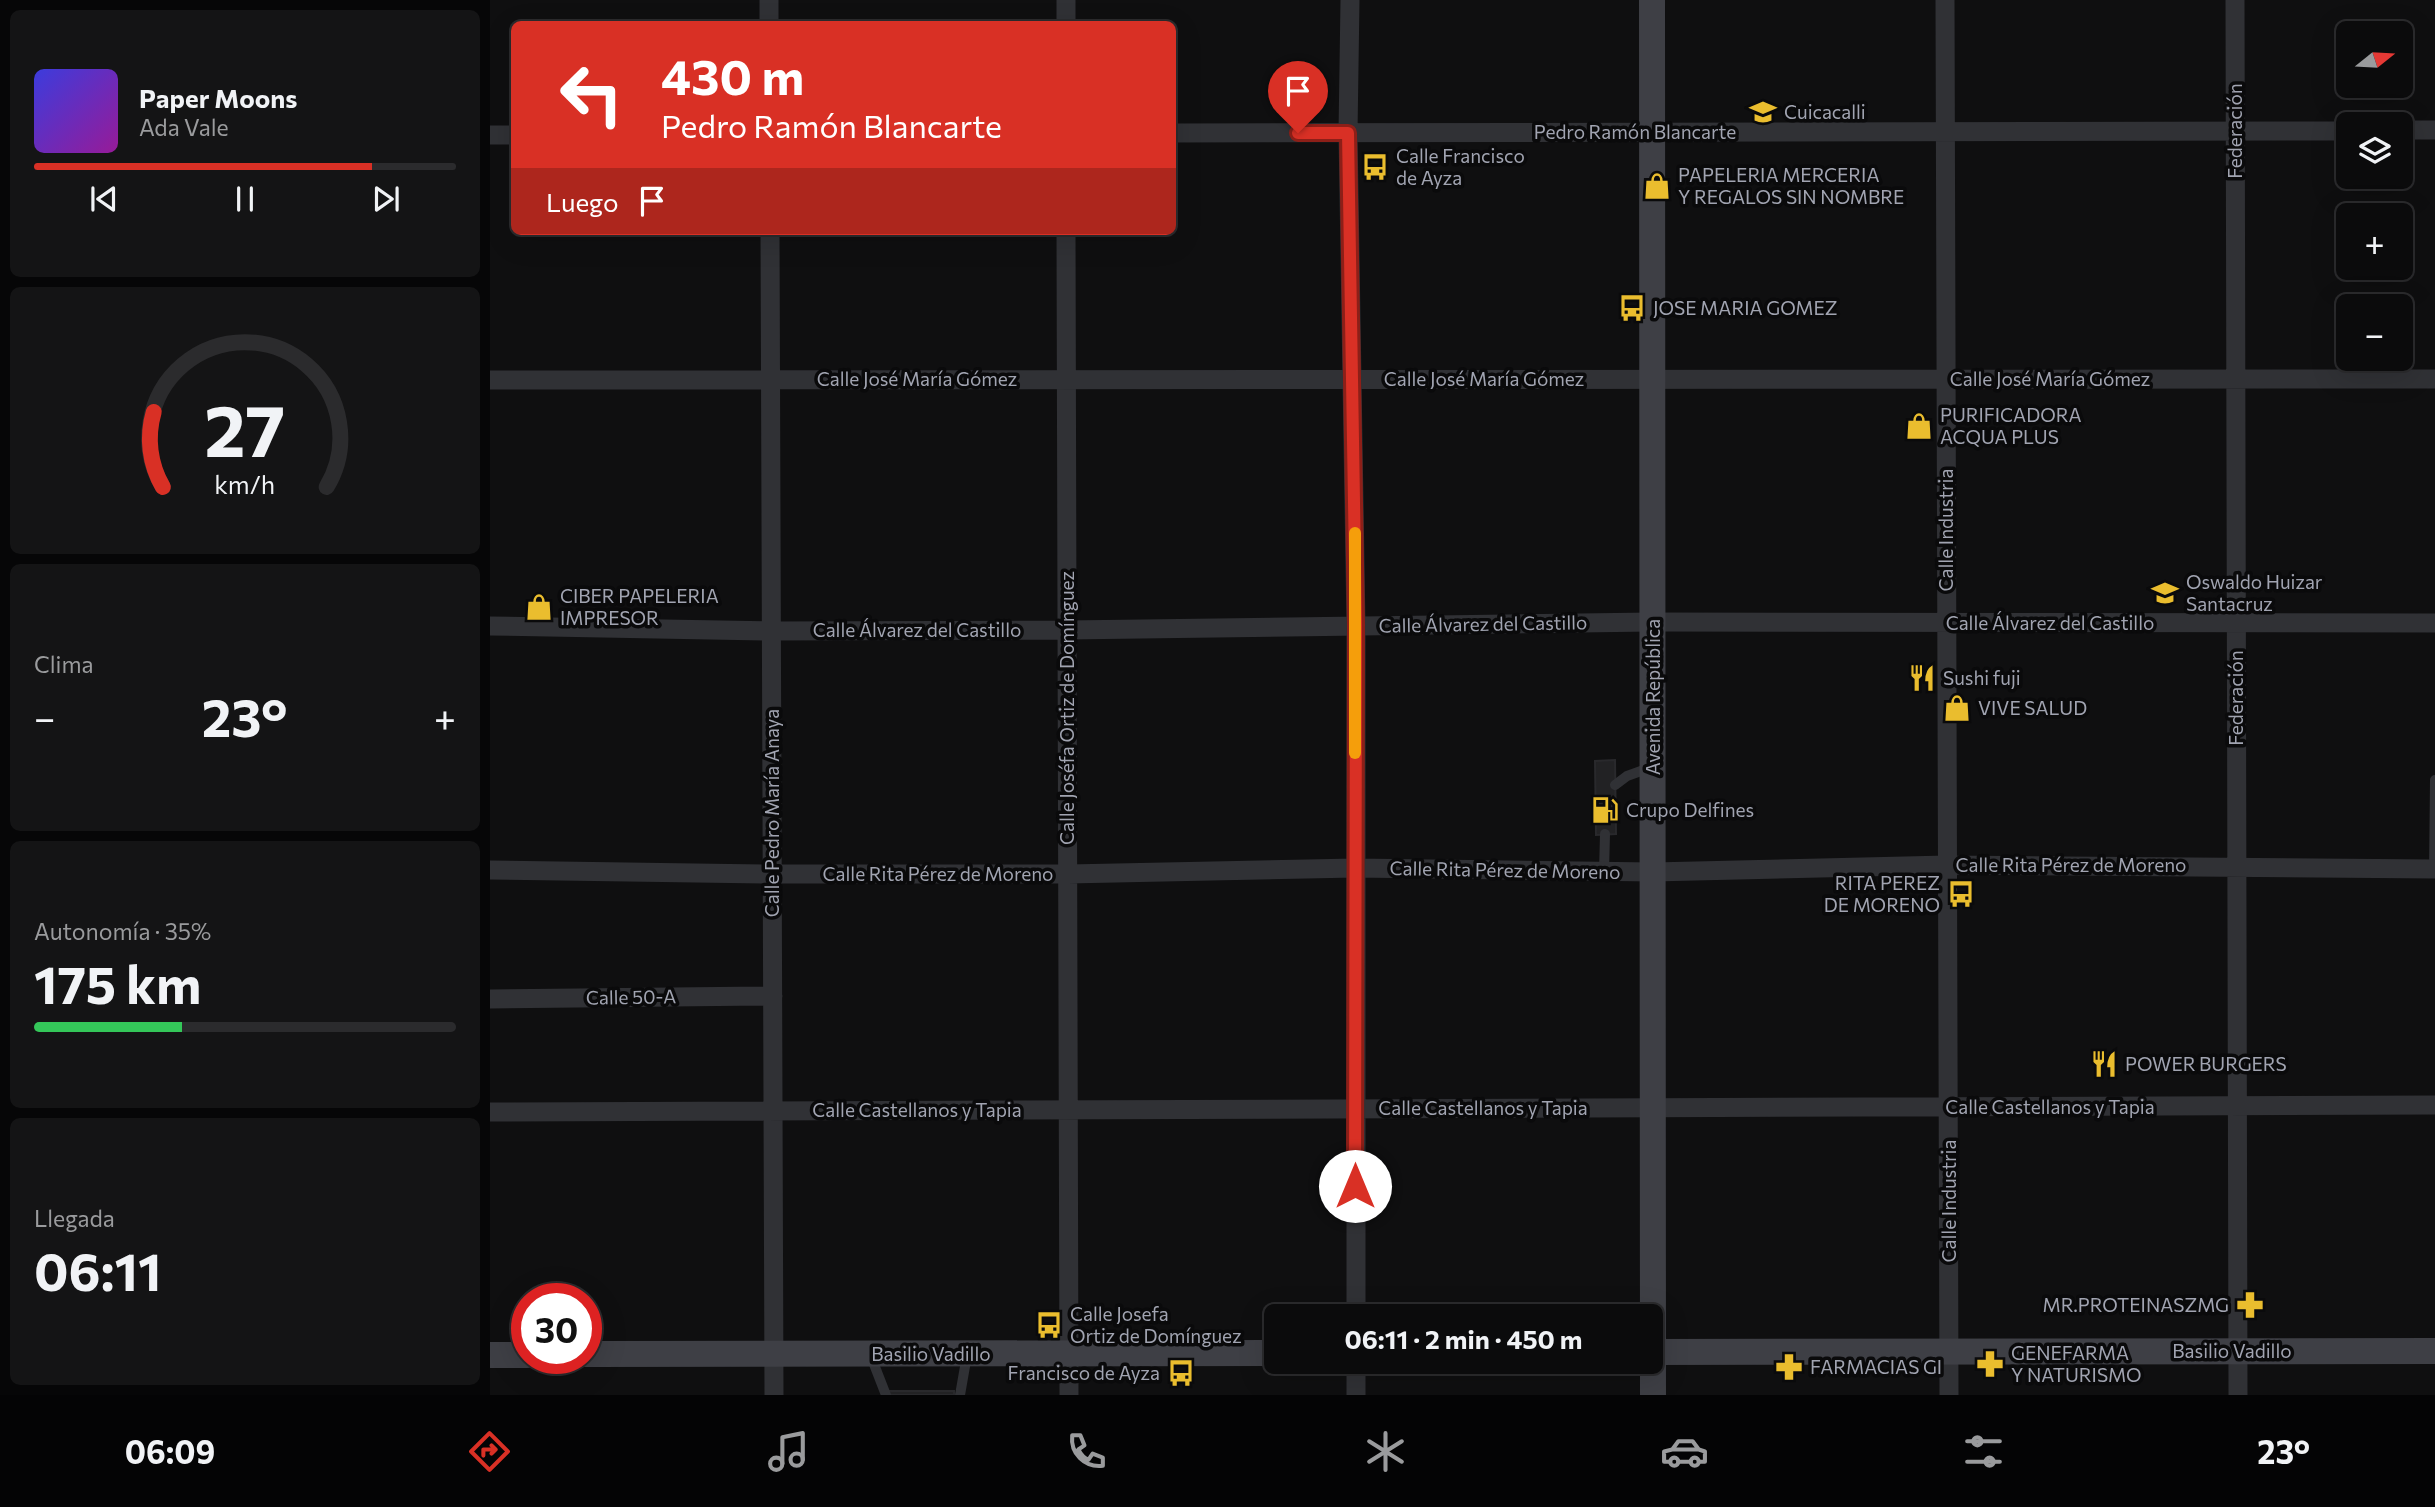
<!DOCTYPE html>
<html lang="es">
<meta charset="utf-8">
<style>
:root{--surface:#0b0b0c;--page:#141415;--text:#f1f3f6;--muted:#9a9b9d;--line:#2b2b2d;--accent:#d93025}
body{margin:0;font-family:Commissioner,sans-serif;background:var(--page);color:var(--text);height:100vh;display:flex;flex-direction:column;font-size:26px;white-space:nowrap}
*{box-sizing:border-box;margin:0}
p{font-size:23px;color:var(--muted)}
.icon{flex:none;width:38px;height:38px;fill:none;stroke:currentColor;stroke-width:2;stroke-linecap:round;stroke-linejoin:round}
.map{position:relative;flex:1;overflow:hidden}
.side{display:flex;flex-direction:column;gap:10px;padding:10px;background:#060607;width:490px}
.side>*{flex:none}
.banner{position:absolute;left:21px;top:21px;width:665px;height:214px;border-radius:10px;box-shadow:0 7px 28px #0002,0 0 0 2px var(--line);background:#d93025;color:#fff;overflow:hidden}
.needle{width:46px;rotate:72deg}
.fabs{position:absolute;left:1846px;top:21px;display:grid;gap:14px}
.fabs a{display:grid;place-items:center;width:77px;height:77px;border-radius:10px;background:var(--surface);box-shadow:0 7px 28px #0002,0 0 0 2px var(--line);font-size:35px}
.speed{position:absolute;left:21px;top:1283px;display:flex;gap:14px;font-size:35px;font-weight:700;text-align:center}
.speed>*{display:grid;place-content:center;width:91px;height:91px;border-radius:50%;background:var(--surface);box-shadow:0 7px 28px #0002,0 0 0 2px var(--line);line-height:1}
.speed .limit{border:10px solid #d22;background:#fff;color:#111}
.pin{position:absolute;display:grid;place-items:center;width:60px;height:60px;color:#fff;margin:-72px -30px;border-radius:50% 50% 50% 0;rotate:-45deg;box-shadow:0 0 7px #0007}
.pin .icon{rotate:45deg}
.me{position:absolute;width:77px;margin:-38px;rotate:0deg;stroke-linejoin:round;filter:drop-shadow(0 0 5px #0008)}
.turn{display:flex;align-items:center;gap:24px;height:147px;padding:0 35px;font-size:32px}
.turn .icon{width:91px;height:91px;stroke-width:2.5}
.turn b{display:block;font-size:49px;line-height:60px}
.then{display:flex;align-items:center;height:66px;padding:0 35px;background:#0003;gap:14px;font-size:26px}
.big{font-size:52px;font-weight:700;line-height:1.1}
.side .tile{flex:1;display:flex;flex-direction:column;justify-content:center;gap:10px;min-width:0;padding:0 24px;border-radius:10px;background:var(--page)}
.side .dial{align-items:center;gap:0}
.dial svg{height:182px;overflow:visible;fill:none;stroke:var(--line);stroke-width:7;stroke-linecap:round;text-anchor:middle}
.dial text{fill:var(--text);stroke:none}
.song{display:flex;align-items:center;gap:21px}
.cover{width:84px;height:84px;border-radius:10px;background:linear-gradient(135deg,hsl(240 70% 55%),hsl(300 70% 35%))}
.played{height:7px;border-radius:4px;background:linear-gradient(90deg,var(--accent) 80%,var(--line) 80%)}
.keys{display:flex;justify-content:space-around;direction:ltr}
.heat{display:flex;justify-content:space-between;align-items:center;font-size:38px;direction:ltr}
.charge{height:10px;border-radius:5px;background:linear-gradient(90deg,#34c759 35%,var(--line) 0)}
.trip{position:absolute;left:774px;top:1304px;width:399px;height:70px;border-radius:10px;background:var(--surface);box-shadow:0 7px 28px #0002,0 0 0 2px var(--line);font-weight:700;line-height:70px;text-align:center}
.menu{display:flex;height:112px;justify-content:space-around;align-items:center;background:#040405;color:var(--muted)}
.menu .icon{width:49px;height:49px}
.menu .on{color:var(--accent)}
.menu b{font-size:32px;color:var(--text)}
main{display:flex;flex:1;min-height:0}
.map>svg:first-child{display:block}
.building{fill:#222224;stroke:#29292c;stroke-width:2}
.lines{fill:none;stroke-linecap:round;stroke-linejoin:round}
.lane{stroke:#303135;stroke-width:10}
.street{stroke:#303135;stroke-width:19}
.secondary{stroke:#3e3f45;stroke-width:26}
.route-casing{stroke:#8d1f18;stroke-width:18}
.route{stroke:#d93025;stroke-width:12}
.slow{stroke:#f59e0b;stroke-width:12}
.labels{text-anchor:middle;stroke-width:7;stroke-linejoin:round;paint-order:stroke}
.poi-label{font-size:19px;fill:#a1a4b1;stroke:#0a0a0b;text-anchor:start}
.street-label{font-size:19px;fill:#a1a4b1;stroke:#0a0a0b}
</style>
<main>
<section class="side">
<div class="tile">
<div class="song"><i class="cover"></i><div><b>Paper Moons</b><p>Ada Vale</p></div></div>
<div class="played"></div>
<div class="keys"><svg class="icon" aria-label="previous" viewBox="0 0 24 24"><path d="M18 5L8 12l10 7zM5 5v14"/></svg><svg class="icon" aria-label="pause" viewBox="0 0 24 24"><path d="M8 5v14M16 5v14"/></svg><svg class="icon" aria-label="next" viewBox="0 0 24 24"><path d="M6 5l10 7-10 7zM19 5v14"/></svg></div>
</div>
<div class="tile dial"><svg viewBox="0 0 100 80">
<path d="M14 69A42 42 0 1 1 86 69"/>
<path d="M14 69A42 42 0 0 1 10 36" stroke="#d93025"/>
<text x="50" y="56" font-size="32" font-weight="700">27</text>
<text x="50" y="72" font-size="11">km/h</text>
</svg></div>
<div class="tile"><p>Clima</p>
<div class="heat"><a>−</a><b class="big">23°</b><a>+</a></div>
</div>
<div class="tile"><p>Autonomía · 35%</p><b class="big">175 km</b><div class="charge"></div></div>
<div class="tile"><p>Llegada</p><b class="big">06:11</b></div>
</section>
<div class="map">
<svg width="1945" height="1395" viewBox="0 0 1945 1395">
<rect width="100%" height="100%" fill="#0f0f10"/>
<!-- building -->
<path class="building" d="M 1125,760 L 1126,834 L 1106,835 L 1105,761 Z
M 399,1391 L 464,1391 L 464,1395 L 399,1395 Z"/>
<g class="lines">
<!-- lane -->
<path class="lane" d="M 1125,785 L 1137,776 L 1162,767
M 1944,869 L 1945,780
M 1114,872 L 1115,834
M 380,1354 L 396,1395
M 470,1395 L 477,1355"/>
<!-- street -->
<path class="street" d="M 279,0 L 279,24
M 576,0 L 576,24
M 860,0 L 858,133 L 866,626 L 866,1316
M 1455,0 L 1459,1395
M 1745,0 L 1748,1395
M 1911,130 L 1945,130
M 682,133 L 1858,131
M 0,135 L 24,135
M 280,231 L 284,1395
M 576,231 L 579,1395
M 0,380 L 1945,379
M 0,626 L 281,631 L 577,630 L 1162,622 L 1945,623
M 0,870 L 282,874 L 578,874 L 865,868 L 1163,872 L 1457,865 L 1945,869
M 0,999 L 283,996
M 0,1112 L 1945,1105
M 866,1362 L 866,1395"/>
<!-- secondary -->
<path class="secondary" d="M 1162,0 L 1163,1395
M 1160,1352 L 1945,1351
M 96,1354 L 786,1353
M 0,1355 L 37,1355"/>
</g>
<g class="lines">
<defs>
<path id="route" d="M 808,133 L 858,133 L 866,625 L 865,1186"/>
</defs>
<!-- route casing -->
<use href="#route" class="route-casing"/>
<!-- route -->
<use href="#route" class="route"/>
<!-- slow -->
<path class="slow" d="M 865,533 L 865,753"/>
</g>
<!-- icons -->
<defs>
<symbol id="school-bare" viewBox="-9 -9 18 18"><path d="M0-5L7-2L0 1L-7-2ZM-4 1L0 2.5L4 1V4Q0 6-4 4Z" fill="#eabd2e" stroke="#0a0a0b" stroke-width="2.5" paint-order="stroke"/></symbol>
<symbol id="bus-bare" viewBox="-9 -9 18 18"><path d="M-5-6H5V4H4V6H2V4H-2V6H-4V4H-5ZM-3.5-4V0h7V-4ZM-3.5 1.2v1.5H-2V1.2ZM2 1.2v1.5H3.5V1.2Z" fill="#eabd2e" stroke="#0a0a0b" stroke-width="2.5" paint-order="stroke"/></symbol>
<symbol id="shop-bare" viewBox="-9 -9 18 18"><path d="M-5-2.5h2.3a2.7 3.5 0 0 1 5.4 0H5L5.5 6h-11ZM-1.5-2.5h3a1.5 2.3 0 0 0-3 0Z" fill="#eabd2e" stroke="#0a0a0b" stroke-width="2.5" paint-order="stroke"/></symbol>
<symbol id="restaurant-bare" viewBox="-9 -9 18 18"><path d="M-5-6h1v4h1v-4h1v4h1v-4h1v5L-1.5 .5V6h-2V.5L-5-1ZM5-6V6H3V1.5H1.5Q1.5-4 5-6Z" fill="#eabd2e" stroke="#0a0a0b" stroke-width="2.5" paint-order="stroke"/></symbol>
<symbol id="fuel-bare" viewBox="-9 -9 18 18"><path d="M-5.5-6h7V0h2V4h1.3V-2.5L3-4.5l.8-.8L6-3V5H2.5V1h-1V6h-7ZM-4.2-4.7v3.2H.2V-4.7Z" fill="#eabd2e" stroke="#0a0a0b" stroke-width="2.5" paint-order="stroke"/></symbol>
<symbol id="pharmacy-bare" viewBox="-9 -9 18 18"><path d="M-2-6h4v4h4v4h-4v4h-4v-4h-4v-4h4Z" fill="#eabd2e" stroke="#0a0a0b" stroke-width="2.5" paint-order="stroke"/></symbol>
</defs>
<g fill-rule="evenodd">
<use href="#school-bare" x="1254" y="93" width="38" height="38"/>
<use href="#bus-bare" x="866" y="148" width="38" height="38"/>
<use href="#shop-bare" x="1148" y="167" width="38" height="38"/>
<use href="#bus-bare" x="1123" y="289" width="38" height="38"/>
<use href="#shop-bare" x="1410" y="407" width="38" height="38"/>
<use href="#school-bare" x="1656" y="574" width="38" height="38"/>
<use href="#shop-bare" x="30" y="588" width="38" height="38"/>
<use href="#restaurant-bare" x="1413" y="659" width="38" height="38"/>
<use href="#shop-bare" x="1448" y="689" width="38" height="38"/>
<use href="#fuel-bare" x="1096" y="791" width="38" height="38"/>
<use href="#bus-bare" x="1452" y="875" width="38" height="38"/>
<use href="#restaurant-bare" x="1595" y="1045" width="38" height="38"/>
<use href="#pharmacy-bare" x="1741" y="1286" width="38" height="38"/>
<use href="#bus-bare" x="540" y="1306" width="38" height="38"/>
<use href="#pharmacy-bare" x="1481" y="1345" width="38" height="38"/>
<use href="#pharmacy-bare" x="1280" y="1348" width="38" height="38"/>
<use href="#bus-bare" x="672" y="1354" width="38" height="38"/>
</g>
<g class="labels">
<!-- poi labels -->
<g class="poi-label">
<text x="1294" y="119">Cuicacalli</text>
<text x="906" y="163">Calle Francisco<tspan x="906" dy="22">de Ayza</tspan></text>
<text x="1188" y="182">PAPELERIA MERCERIA<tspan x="1188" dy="22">Y REGALOS SIN NOMBRE</tspan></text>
<text x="1163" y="315">JOSE MARIA GOMEZ</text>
<text x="1450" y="422">PURIFICADORA<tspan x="1450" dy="22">ACQUA PLUS</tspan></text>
<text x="1696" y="589">Oswaldo Huizar<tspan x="1696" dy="22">Santacruz</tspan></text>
<text x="70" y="603">CIBER PAPELERIA<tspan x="70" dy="22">IMPRESOR</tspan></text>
<text x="1453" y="685">Sushi fuji</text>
<text x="1488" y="715">VIVE SALUD</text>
<text x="1136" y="817">Crupo Delfines</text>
<text x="1450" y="890" text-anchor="end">RITA PEREZ<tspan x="1450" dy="22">DE MORENO</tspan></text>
<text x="1635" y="1071">POWER BURGERS</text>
<text x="1739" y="1312" text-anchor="end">MR.PROTEINASZMG</text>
<text x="580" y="1321">Calle Josefa<tspan x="580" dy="22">Ortiz de Domínguez</tspan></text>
<text x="1521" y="1360">GENEFARMA<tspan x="1521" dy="22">Y NATURISMO</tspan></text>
<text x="1320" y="1374">FARMACIAS GI</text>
<text x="670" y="1380" text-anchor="end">Francisco de Ayza</text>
</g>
<!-- street labels -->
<g class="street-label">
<text transform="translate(1745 131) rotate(-90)" y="7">Federación</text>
<text x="1145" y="139">Pedro Ramón Blancarte</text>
<text x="427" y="386">Calle José María Gómez</text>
<text x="994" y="386">Calle José María Gómez</text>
<text x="1560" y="386">Calle José María Gómez</text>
<text transform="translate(1456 530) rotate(-90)" y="7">Calle Industria</text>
<text x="1560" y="630">Calle Álvarez del Castillo</text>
<text transform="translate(993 624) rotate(-1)" y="7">Calle Álvarez del Castillo</text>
<text x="427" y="637">Calle Álvarez del Castillo</text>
<text transform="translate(1163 697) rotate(-90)" y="7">Avenida República</text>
<text transform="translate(1746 698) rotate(-90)" y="7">Federación</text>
<text transform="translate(577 708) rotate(-90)" y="7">Calle Joséfa Ortiz de Domínguez</text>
<text transform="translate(282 813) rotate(-90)" y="7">Calle Pedro María Anaya</text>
<text x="1581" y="872">Calle Rita Pérez de Moreno</text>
<text transform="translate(1015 870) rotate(1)" y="7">Calle Rita Pérez de Moreno</text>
<text x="448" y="881">Calle Rita Pérez de Moreno</text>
<text transform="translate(141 997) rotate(-1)" y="7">Calle 50-A</text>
<text x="1560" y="1114">Calle Castellanos y Tapia</text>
<text x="993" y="1115">Calle Castellanos y Tapia</text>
<text x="427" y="1117">Calle Castellanos y Tapia</text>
<text transform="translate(1459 1201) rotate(-90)" y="7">Calle Industria</text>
<text x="1742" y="1358">Basilio Vadillo</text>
<text x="441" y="1361">Basilio Vadillo</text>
</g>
</g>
</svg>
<div class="fabs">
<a><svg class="needle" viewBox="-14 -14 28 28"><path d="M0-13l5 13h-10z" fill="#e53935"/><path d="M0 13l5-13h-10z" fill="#9a9b9d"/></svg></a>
<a><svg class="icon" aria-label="layers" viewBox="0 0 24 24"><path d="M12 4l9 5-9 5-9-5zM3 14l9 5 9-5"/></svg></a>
<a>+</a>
<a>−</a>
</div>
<div class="speed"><div class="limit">30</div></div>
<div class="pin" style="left:808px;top:133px;background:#d93025"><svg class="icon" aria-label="arrive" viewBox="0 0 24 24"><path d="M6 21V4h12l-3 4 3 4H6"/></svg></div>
<svg class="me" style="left:865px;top:1186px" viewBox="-20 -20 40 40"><circle r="19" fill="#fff"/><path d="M0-13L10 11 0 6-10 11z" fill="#d93025"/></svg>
<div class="trip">06:11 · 2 min · 450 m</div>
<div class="banner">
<div class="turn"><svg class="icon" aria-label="left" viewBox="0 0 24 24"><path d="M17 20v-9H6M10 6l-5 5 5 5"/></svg><div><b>430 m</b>Pedro Ramón Blancarte</div></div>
<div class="then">Luego<svg class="icon" aria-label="arrive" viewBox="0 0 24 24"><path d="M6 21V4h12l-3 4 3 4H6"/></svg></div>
</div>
</div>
</main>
<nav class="menu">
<b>06:09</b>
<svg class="icon on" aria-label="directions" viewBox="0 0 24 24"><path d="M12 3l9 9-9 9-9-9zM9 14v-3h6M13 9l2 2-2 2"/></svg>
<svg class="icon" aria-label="music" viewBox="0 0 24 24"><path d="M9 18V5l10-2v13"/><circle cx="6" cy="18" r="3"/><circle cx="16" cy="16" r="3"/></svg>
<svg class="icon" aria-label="phone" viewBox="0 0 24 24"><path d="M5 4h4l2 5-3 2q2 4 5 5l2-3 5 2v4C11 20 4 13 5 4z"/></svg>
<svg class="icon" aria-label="climate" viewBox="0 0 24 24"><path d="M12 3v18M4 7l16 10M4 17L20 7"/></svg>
<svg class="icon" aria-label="car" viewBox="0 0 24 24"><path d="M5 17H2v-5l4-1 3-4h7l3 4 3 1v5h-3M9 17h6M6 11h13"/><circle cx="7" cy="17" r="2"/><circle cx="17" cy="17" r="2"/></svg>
<svg class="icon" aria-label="filters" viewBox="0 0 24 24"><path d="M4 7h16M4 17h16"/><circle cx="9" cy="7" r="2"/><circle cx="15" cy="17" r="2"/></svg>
<b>23°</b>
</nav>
